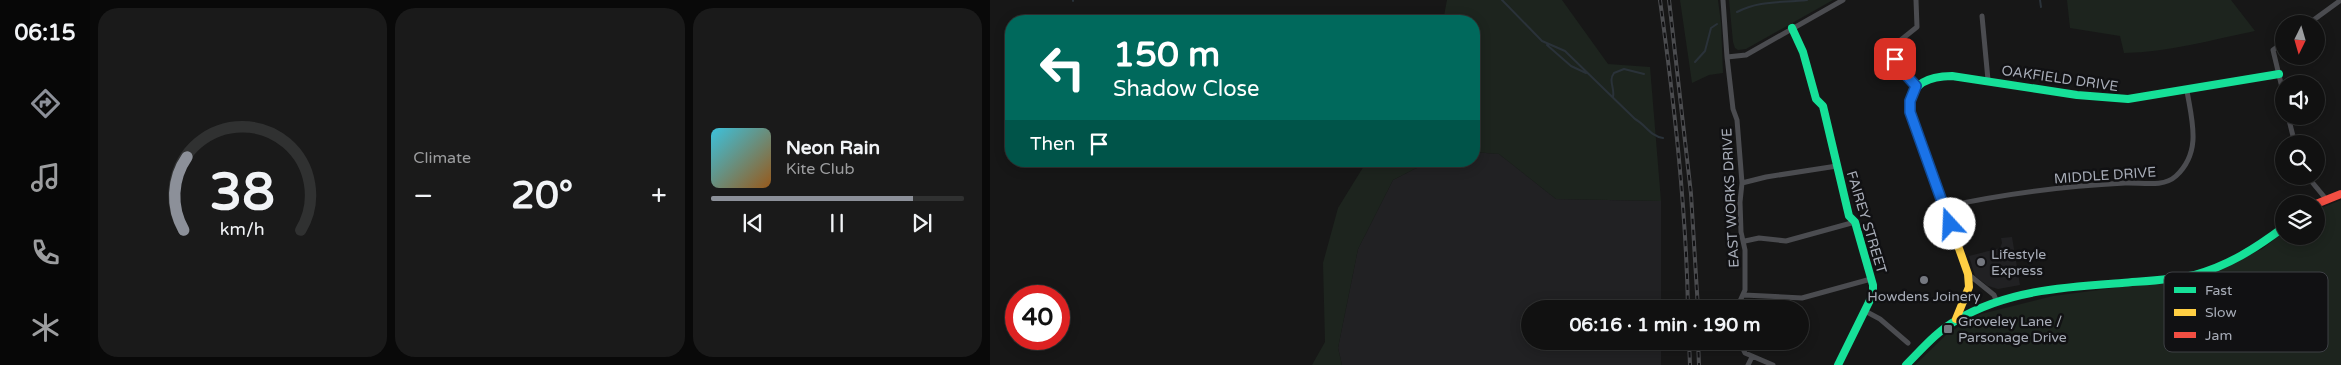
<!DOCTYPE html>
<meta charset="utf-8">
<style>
:root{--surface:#111;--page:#1a1a1a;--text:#f1f3f6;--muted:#9c9d9f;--line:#303131;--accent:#8c9099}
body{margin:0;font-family:"Varela Round",sans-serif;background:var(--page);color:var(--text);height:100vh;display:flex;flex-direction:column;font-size:19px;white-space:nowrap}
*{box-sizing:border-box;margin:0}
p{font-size:16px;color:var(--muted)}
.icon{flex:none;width:28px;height:28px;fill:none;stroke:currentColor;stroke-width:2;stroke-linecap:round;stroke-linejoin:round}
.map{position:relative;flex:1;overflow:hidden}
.side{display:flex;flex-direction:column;gap:8px;padding:8px;background:#090909;width:900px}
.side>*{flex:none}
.banner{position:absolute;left:15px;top:15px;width:475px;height:152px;border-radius:20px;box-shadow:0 2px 12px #0003,0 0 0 1px var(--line);background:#00695c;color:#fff;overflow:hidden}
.needle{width:32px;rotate:185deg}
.buttons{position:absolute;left:1285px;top:15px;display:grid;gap:10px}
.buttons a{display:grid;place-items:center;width:50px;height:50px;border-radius:50%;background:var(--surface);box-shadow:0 2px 12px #0003,0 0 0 1px var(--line);font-size:25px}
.speed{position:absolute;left:15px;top:285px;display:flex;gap:10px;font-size:25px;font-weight:700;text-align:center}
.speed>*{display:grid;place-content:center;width:65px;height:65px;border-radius:50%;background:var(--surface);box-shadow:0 2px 12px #0003,0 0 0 1px var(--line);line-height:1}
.speed .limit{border:8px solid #d22;background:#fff;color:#111}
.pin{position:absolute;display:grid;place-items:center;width:42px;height:42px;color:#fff;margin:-21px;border-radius:10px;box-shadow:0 2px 8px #0006}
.me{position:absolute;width:55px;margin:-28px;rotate:340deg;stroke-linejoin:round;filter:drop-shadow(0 0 4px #0008)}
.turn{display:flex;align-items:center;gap:18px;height:105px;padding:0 25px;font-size:22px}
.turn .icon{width:65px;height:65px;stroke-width:2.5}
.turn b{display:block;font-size:35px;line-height:42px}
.then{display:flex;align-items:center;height:48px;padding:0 25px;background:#0003;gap:10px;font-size:19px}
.big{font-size:38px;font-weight:700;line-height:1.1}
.side .card{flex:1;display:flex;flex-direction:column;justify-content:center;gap:8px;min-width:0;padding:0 18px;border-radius:20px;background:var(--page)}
.side .dial{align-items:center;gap:0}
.dial svg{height:130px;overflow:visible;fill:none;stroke:var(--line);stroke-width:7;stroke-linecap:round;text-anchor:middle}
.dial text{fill:var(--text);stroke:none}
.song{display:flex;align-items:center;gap:15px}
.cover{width:60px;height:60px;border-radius:8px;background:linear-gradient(135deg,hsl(190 70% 55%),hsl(30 70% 35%))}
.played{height:5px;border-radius:2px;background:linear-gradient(90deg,var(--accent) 80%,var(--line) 80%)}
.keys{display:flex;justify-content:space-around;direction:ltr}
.heat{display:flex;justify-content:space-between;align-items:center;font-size:28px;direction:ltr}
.side .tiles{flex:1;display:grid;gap:8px;grid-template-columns:repeat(3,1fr)}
.trip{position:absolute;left:531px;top:300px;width:288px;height:50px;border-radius:25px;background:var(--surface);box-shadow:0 2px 12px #0003,0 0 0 1px var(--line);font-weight:700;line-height:50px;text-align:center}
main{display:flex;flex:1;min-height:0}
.dock{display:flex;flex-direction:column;width:90px;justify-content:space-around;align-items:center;background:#070707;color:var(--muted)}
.dock .icon{width:35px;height:35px}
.dock .active{color:var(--accent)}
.dock b{font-size:22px;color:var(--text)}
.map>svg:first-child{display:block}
.built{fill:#212123}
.green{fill:#1d241e}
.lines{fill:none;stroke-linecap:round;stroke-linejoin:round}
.stream{stroke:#2a3239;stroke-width:2}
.street{stroke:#4b4c50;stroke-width:5}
.fast{stroke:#16e098;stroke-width:8}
.slow{stroke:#ffcf43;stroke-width:8}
.jam{stroke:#f24e42;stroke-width:8}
.rail-casing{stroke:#4b4c4f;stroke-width:4}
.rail{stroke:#111113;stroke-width:2;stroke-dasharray:5.5;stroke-linecap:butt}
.route-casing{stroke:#114b97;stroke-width:12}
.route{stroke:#1a73e8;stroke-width:9}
.poi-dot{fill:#757880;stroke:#111113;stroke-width:2}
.labels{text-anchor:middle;stroke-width:5;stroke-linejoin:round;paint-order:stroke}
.street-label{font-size:14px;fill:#a8adb8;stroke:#111113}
.poi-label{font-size:14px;fill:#a8adb8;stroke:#111113;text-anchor:start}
.key{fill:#111113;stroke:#3e4045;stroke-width:1}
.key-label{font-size:14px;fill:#a8adb8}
</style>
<main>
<nav class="dock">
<b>06:15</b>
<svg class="icon active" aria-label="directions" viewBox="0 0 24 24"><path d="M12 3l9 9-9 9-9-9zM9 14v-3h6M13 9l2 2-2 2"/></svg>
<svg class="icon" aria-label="music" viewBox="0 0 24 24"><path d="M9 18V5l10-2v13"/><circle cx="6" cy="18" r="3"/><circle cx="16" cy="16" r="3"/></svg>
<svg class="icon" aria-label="phone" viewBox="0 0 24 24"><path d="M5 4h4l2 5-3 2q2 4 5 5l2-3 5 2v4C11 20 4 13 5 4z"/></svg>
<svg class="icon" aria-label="climate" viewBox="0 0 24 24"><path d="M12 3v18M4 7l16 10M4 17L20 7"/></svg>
</nav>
<section class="side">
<div class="tiles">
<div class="card dial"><svg viewBox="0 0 100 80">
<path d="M14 69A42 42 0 1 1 86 69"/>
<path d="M14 69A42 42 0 0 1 16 24" stroke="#8c9099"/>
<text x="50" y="56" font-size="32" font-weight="700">38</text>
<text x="50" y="72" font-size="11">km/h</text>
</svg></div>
<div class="card"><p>Climate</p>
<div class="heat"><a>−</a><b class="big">20°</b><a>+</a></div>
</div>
<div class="card">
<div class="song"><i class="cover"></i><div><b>Neon Rain</b><p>Kite Club</p></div></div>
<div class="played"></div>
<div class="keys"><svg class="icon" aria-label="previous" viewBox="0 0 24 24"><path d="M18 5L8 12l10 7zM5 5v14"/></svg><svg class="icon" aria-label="pause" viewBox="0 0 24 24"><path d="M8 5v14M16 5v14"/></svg><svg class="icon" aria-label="next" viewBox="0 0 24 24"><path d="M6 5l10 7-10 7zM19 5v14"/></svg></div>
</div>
</div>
</section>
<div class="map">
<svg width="1351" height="365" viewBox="0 0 1351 365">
<rect width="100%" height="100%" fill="#171717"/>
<!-- built -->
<path class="built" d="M 484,152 L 509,154 L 566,199 L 671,201 L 671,309 L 540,309 L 540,341 L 671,341 L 671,365 L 352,365 L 348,348 L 368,249 L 403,180 L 440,161 L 484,161 Z
M 1022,237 L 1030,285 L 1008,289 L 998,286 L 985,276 L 979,256 L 1010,248 L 1012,243 L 1011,238 Z"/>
<!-- green -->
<path class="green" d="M 457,0 L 572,0 L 618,64 L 660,67 L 671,201 L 566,199 L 509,154 L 484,152 L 484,21 L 453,21 Z
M 690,0 L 728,0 L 731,23 L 733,73 L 719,75 L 702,83 Z
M 739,0 L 843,0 L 756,49 L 748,50 L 745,48 L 743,42 Z
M 1077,0 L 1241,0 L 1265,31 C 1221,40 1179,52 1134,53 L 1130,36 L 1080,28 Z
M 377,161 L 440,161 L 403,180 L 368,249 L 348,348 L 352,365 L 322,365 L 335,342 L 333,263 L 348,208 Z
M 1351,200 L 1351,365 L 925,365 L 958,333 L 991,314 L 1063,296 L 1216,276 L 1272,249 L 1294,232 L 1294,236 L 1326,236 L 1326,210 Z"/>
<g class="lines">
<!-- stream -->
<path class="stream" d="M 83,0 L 83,1
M 512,0 L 552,41 L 575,51 L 645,119 C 656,125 660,136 673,138
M 1050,0 L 1051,7
M 747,12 C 769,0 792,3 817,0
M 557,45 L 581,66 L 596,73
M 705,62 L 715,51 L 721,28 L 727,24
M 623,97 C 625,88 618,81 624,73 L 634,69 L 654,74"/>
<!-- street -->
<path class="street" d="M 733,0 L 737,57 L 743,109 L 747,120 L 752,183 L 750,202 L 751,232 L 755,250 L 755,290 L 750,301 L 749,309
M 926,0 L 927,27 L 907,43 C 901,62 915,73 926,87
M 992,16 L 998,80
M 1318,24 L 1351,0
M 1294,42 L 1283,50 L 1294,96
M 737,57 L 756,55 L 853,0
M 1298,116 L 1305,144
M 1317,176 L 1336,199
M 752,183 L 776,177 L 847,166
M 953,207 C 1013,194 1074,186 1135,183 C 1150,182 1173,188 1186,176 C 1212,152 1202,121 1197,91
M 755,241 L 769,238 L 796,241 L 865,222
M 978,274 L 1004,295 L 1006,300
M 754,295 L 812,298 L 881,279
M 875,311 L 890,319 L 918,343
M 749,341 L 755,353 L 783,365
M 758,365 L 762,357"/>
<!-- fast -->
<path class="fast" d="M 802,28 L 813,52 L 826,99 L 833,106 L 859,216 L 865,222 L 883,285 L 883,294 L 848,365
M 938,161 C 924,124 899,77 962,76 L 1087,95 L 1138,99 L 1289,74
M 916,365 C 932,349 947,331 967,320 C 1017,290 1076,287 1132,283 C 1156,281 1181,280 1204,275 C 1238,266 1266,248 1294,227"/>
<!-- slow -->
<path class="slow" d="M 938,161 L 978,274 L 979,287 L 966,319"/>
<!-- jam -->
<path class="jam" d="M 1326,204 L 1351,194"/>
<defs>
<path id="rail" d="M 670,0 C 684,102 696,206 698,309
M 679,0 L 701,194 L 708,309
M 699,341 L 700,365
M 708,341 L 709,365"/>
</defs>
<!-- rail casing -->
<use href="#rail" class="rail-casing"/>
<!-- rail -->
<use href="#rail" class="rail"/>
</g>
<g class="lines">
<defs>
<path id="route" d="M 905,59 L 907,65 L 926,86 L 920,101 L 920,112 L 960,224"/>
</defs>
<!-- route casing -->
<use href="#route" class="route-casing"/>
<!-- route -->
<use href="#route" class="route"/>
</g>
<!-- markers -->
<g class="poi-dot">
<circle cx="991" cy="262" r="5"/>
<circle cx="934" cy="280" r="5"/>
<rect x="953" y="324" width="10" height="10" rx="2.5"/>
</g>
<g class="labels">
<!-- street labels -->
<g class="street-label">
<text transform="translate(1070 78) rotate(8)" y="5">OAKFIELD DRIVE</text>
<text transform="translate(1115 175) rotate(-4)" y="5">MIDDLE DRIVE</text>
<text transform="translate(740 198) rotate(-93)" y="5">EAST WORKS DRIVE</text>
<text transform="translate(877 222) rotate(73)" y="5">FAIREY STREET</text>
</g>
<!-- poi labels -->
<g class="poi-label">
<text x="1001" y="259">Lifestyle<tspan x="1001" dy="16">Express</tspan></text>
<text x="934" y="301" text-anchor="middle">Howdens Joinery</text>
<text x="968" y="326">Groveley Lane /<tspan x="968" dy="16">Parsonage Drive</tspan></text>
</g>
</g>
<!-- legend -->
<rect x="1174" y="272" width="164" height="80" rx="8" class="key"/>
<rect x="1184" y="287" width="22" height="6" fill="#16e098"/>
<rect x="1184" y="309" width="22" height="7" fill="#ffcf43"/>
<rect x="1184" y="332" width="22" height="6" fill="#f24e42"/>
<g class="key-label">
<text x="1215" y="295">Fast</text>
<text x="1215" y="317">Slow</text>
<text x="1215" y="340">Jam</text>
</g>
</svg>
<div class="buttons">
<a><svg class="needle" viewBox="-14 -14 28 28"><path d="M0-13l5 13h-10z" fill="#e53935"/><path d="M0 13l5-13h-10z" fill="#9c9d9f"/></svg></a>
<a><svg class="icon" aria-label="sound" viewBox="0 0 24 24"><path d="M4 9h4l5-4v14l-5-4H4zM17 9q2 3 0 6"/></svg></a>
<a><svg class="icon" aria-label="search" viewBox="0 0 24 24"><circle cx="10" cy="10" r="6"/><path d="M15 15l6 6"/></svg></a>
<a><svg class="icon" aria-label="layers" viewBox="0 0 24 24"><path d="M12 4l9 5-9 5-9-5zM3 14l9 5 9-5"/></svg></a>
</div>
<div class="speed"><div class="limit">40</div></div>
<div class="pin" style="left:905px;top:59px;background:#d93025"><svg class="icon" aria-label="arrive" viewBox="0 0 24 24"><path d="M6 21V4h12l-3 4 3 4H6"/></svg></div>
<svg class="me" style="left:960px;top:224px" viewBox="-20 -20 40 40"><circle r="19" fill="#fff"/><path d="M0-13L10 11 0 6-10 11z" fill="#1a73e8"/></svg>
<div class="trip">06:16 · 1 min · 190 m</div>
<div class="banner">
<div class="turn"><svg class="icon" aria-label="left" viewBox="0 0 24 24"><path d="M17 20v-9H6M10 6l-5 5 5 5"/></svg><div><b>150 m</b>Shadow Close</div></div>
<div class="then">Then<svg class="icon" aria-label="arrive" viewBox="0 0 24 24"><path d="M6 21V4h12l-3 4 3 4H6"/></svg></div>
</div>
</div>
</main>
